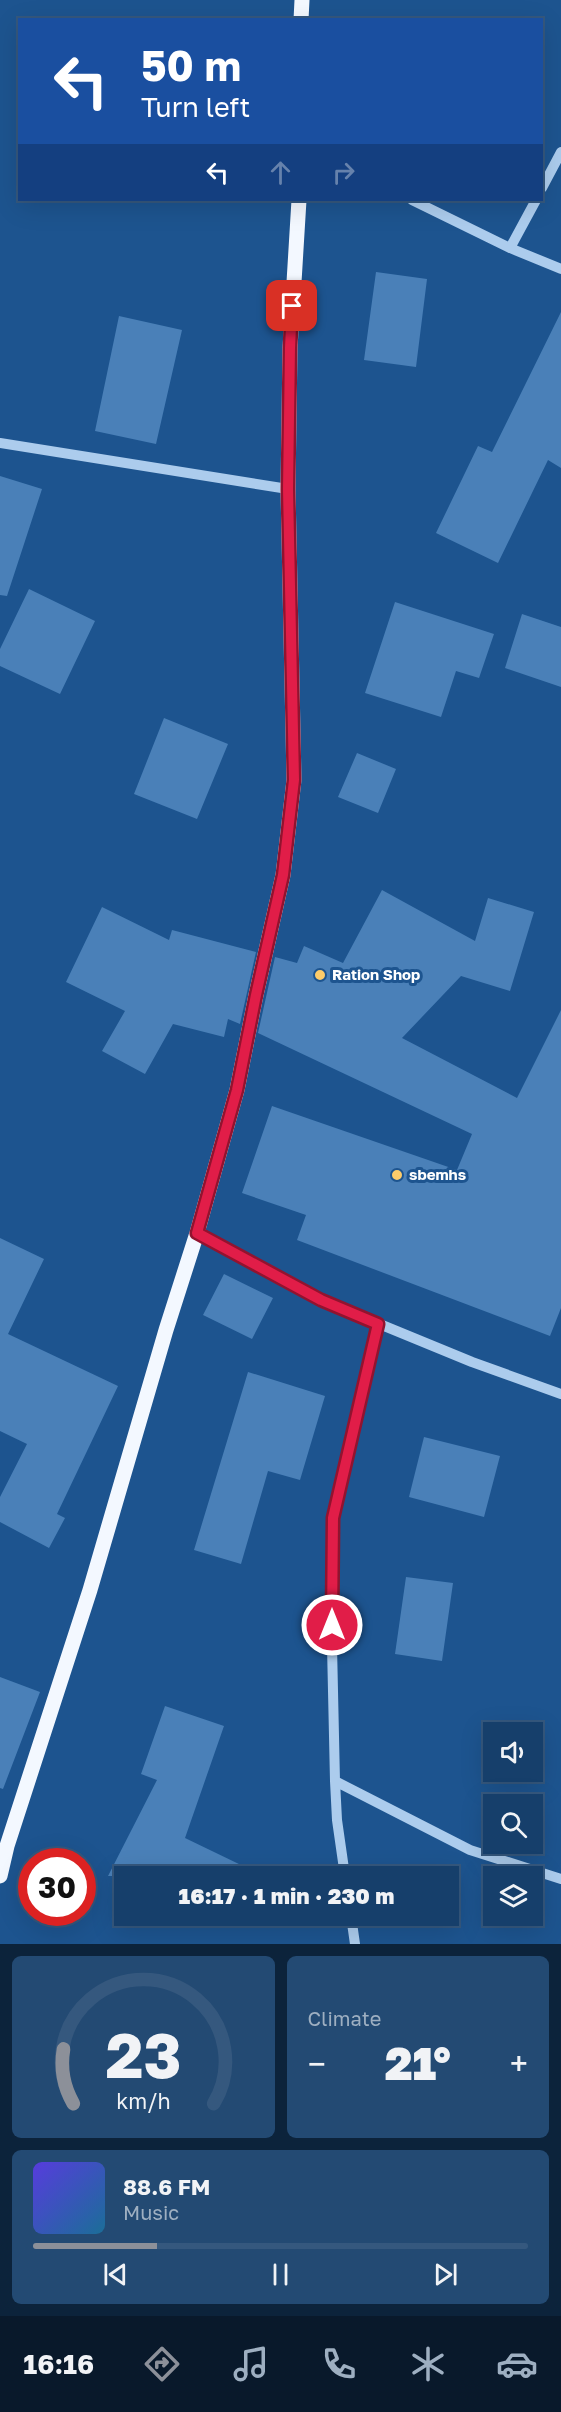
<!DOCTYPE html>
<meta charset="utf-8">
<style>
:root{--surface:#163f6b;--page:#234a73;--text:#f1f3f6;--muted:#9eafc1;--line:#35587e;--accent:#8c9099}
body{margin:0;font-family:"Golos Text",sans-serif;background:var(--page);color:var(--text);height:100vh;display:flex;flex-direction:column;font-size:22px;white-space:nowrap}
*{box-sizing:border-box;margin:0}
p{font-size:20px;color:var(--muted)}
.icon{flex:none;width:33px;height:33px;fill:none;stroke:currentColor;stroke-width:2;stroke-linecap:round;stroke-linejoin:round}
.map{position:relative;height:1944px;overflow:hidden}
.side{display:flex;flex-direction:column;gap:12px;padding:12px;background:#0c233b;flex:1}
.side>*{flex:none}
.hud{position:absolute;left:18px;top:18px;width:525px;height:183px;border-radius:0px;box-shadow:0 6px 24px #0002,0 0 0 2px var(--line);background:#1a4fa0;color:#fff;overflow:hidden}
.controls{position:absolute;left:483px;top:1722px;display:grid;gap:12px}
.controls a{display:grid;place-items:center;width:60px;height:60px;border-radius:0px;background:var(--surface);box-shadow:0 6px 24px #0002,0 0 0 2px var(--line);font-size:30px}
.speed{position:absolute;left:18px;top:1848px;display:flex;gap:12px;font-size:30px;font-weight:700;text-align:center}
.speed>*{display:grid;place-content:center;width:78px;height:78px;border-radius:50%;background:var(--surface);box-shadow:0 6px 24px #0002,0 0 0 2px var(--line);line-height:1}
.speed .limit{border:9px solid #d22;background:#fff;color:#111}
.pin{position:absolute;display:grid;place-items:center;width:51px;height:51px;color:#fff;margin:-26px;border-radius:12px;box-shadow:0 3px 9px #0006}
.me{position:absolute;width:66px;margin:-33px;rotate:0deg;stroke-linejoin:round;filter:drop-shadow(0 0 4px #0008)}
.turn{display:flex;align-items:center;gap:21px;height:126px;padding:0 24px;font-size:27px}
.turn .icon{width:78px;height:78px;stroke-width:2.5}
.turn b{display:block;font-size:42px;line-height:51px}
.lanes{display:flex;align-items:center;height:57px;padding:0 24px;background:#0003;justify-content:center;gap:30px;direction:ltr}
.lanes .off{opacity:.35}
.big{font-size:45px;font-weight:800;line-height:1.1}
.side .card{flex:1;display:flex;flex-direction:column;justify-content:center;gap:9px;min-width:0;padding:0 21px;border-radius:9px;background:var(--page)}
.side .dial{align-items:center;gap:0}
.dial svg{height:156px;overflow:visible;fill:none;stroke:var(--line);stroke-width:7;stroke-linecap:round;text-anchor:middle}
.dial text{fill:var(--text);stroke:none}
.song{display:flex;align-items:center;gap:18px}
.cover{width:72px;height:72px;border-radius:9px;background:linear-gradient(135deg,hsl(250 70% 55%),hsl(200 70% 35%))}
.played{height:6px;border-radius:3px;background:linear-gradient(90deg,var(--accent) 25%,var(--line) 25%)}
.keys{display:flex;justify-content:space-around;direction:ltr}
.heat{display:flex;justify-content:space-between;align-items:center;font-size:33px;direction:ltr}
.side .tiles{flex:1;display:grid;gap:12px;grid-template-columns:1fr 1fr}
.card:last-child{grid-column:span 2}
.trip{position:absolute;left:114px;top:1866px;width:345px;height:60px;border-radius:0px;background:var(--surface);box-shadow:0 6px 24px #0002,0 0 0 2px var(--line);font-weight:800;line-height:60px;text-align:center}
.tabs{display:flex;height:96px;justify-content:space-around;align-items:center;background:#09192b;color:var(--muted)}
.tabs .icon{width:42px;height:42px}
.tabs .active{color:var(--accent)}
.tabs b{font-size:27px;color:var(--text)}
.map>svg:first-child{display:block}
.building{fill:#4a80b8}
.lines{fill:none;stroke-linecap:round;stroke-linejoin:round}
.minor{stroke:#accced;stroke-width:10}
.major{stroke:#f3f8ff;stroke-width:15}
.route-casing{stroke:#92132f;stroke-width:15}
.route{stroke:#e11d48;stroke-width:10}
.poi-dot{fill:#fdcc6a;stroke:#1d548f;stroke-width:2}
.labels{text-anchor:middle;stroke-width:6;stroke-linejoin:round;paint-order:stroke}
.poi-label{font-size:15px;font-weight:bold;fill:#fff;stroke:#1d548f;text-anchor:start}
</style>
<div class="map">
<svg width="561" height="1944" viewBox="0 0 561 1944">
<rect width="100%" height="100%" fill="#1d548f"/>
<!-- building -->
<path class="building" d="M 376,272 L 427,279 L 416,367 L 364,360 Z
M 561,312 L 561,468 L 548,460 L 498,563 L 436,533 L 478,446 L 492,452 Z
M 119,316 L 182,330 L 156,444 L 95,431 Z
M 0,476 L 42,489 L 7,596 L 0,595 Z
M 29,589 L 95,621 L 60,694 L 0,666 L 0,649 Z
M 395,602 L 494,634 L 479,678 L 456,671 L 441,717 L 365,693 Z
M 522,614 L 561,627 L 561,687 L 505,668 Z
M 164,718 L 228,744 L 197,819 L 134,794 Z
M 357,753 L 396,769 L 378,813 L 338,797 Z
M 382,890 L 475,941 L 488,898 L 534,912 L 510,991 L 461,976 L 402,1038 L 517,1098 L 561,1010 L 561,1308 L 550,1336 L 297,1240 L 306,1215 L 242,1193 L 272,1106 L 457,1170 L 472,1134 L 258,1033 L 275,957 L 297,963 L 304,946 L 343,963 Z
M 102,907 L 169,940 L 172,930 L 256,952 L 240,1024 L 228,1019 L 224,1037 L 173,1024 L 145,1074 L 102,1051 L 125,1011 L 66,982 Z
M 0,1238 L 44,1259 L 8,1334 L 118,1386 L 57,1514 L 65,1518 L 49,1548 L 0,1522 L 0,1497 L 27,1444 L 0,1431 Z
M 224,1274 L 273,1298 L 252,1339 L 203,1315 Z
M 248,1372 L 325,1396 L 300,1480 L 268,1471 L 241,1564 L 194,1550 Z
M 424,1437 L 500,1456 L 484,1517 L 409,1497 Z
M 406,1577 L 453,1583 L 442,1661 L 395,1654 Z
M 0,1677 L 40,1692 L 3,1789 L 0,1788 Z
M 165,1706 L 224,1726 L 185,1838 L 264,1876 L 108,1876 L 157,1780 L 141,1774 Z"/>
<g class="lines">
<!-- minor -->
<path class="minor" d="M 542,188 L 561,152
M 412,200 L 510,248 L 561,269
M 510,248 L 536,200
M 0,443 L 288,489
M 197,1233 L 321,1300 L 472,1362 L 561,1394
M 335,1781 L 470,1850 L 561,1879
M 345,1876 L 337,1820 L 335,1781 L 332,1646 L 333,1518 L 377,1324
M 351,1916 L 355,1944"/>
<!-- major -->
<path class="major" d="M 301,20 L 302,0
M 0,1876 L 7,1846 L 90,1590 L 166,1330 L 197,1233 L 237,1090 L 256,995 L 283,875 L 294,780 L 288,489 L 290,348 L 299,200"/>
</g>
<g class="lines">
<defs>
<path id="route" d="M 292,306 L 290,348 L 288,489 L 294,780 L 283,875 L 256,995 L 237,1090 L 197,1233 L 321,1300 L 378,1324 L 333,1518 L 332,1625"/>
</defs>
<!-- route casing -->
<use href="#route" class="route-casing"/>
<!-- route -->
<use href="#route" class="route"/>
</g>
<!-- markers -->
<g class="poi-dot">
<circle cx="320" cy="975" r="6"/>
<circle cx="397" cy="1175" r="6"/>
</g>
<g class="labels">
<!-- poi labels -->
<g class="poi-label">
<text x="332" y="980">Ration Shop</text>
<text x="409" y="1180">sbemhs</text>
</g>
</g>
</svg>
<div class="controls">
<a><svg class="icon" aria-label="sound" viewBox="0 0 24 24"><path d="M4 9h4l5-4v14l-5-4H4zM17 9q2 3 0 6"/></svg></a>
<a><svg class="icon" aria-label="search" viewBox="0 0 24 24"><circle cx="10" cy="10" r="6"/><path d="M15 15l6 6"/></svg></a>
<a><svg class="icon" aria-label="layers" viewBox="0 0 24 24"><path d="M12 4l9 5-9 5-9-5zM3 14l9 5 9-5"/></svg></a>
</div>
<div class="speed"><div class="limit">30</div></div>
<div class="pin" style="left:292px;top:306px;background:#d93025"><svg class="icon" aria-label="arrive" viewBox="0 0 24 24"><path d="M6 21V4h12l-3 4 3 4H6"/></svg></div>
<svg class="me" style="left:332px;top:1625px" viewBox="-20 -20 40 40"><circle r="17" fill="#e11d48" stroke="#fff" stroke-width="3"/><path d="M0-11L8 9 0 5-8 9z" fill="#fff"/></svg>
<div class="trip">16:17 · 1 min · 230 m</div>
<div class="hud">
<div class="turn"><svg class="icon" aria-label="left" viewBox="0 0 24 24"><path d="M17 20v-9H6M10 6l-5 5 5 5"/></svg><div><b>50 m</b>Turn left</div></div>
<div class="lanes"><svg class="icon" aria-label="left" viewBox="0 0 24 24"><path d="M17 20v-9H6M10 6l-5 5 5 5"/></svg><svg class="icon off" aria-label="ahead" viewBox="0 0 24 24"><path d="M12 20V5M6 11l6-6 6 6"/></svg><svg class="icon off" aria-label="right" viewBox="0 0 24 24"><path d="M7 20v-9h11M14 6l5 5-5 5"/></svg></div>
</div>
</div>
<section class="side">
<div class="tiles">
<div class="card dial"><svg viewBox="0 0 100 80">
<path d="M14 69A42 42 0 1 1 86 69"/>
<path d="M14 69A42 42 0 0 1 9 41" stroke="#8c9099"/>
<text x="50" y="56" font-size="32" font-weight="700">23</text>
<text x="50" y="72" font-size="11">km/h</text>
</svg></div>
<div class="card"><p>Climate</p>
<div class="heat"><a>−</a><b class="big">21°</b><a>+</a></div>
</div>
<div class="card">
<div class="song"><i class="cover"></i><div><b>88.6 FM</b><p>Music</p></div></div>
<div class="played"></div>
<div class="keys"><svg class="icon" aria-label="previous" viewBox="0 0 24 24"><path d="M18 5L8 12l10 7zM5 5v14"/></svg><svg class="icon" aria-label="pause" viewBox="0 0 24 24"><path d="M8 5v14M16 5v14"/></svg><svg class="icon" aria-label="next" viewBox="0 0 24 24"><path d="M6 5l10 7-10 7zM19 5v14"/></svg></div>
</div>
</div>
</section>
<nav class="tabs">
<b>16:16</b>
<svg class="icon active" aria-label="directions" viewBox="0 0 24 24"><path d="M12 3l9 9-9 9-9-9zM9 14v-3h6M13 9l2 2-2 2"/></svg>
<svg class="icon" aria-label="music" viewBox="0 0 24 24"><path d="M9 18V5l10-2v13"/><circle cx="6" cy="18" r="3"/><circle cx="16" cy="16" r="3"/></svg>
<svg class="icon" aria-label="phone" viewBox="0 0 24 24"><path d="M5 4h4l2 5-3 2q2 4 5 5l2-3 5 2v4C11 20 4 13 5 4z"/></svg>
<svg class="icon" aria-label="climate" viewBox="0 0 24 24"><path d="M12 3v18M4 7l16 10M4 17L20 7"/></svg>
<svg class="icon" aria-label="car" viewBox="0 0 24 24"><path d="M5 17H2v-5l4-1 3-4h7l3 4 3 1v5h-3M9 17h6M6 11h13"/><circle cx="7" cy="17" r="2"/><circle cx="17" cy="17" r="2"/></svg>
</nav>
